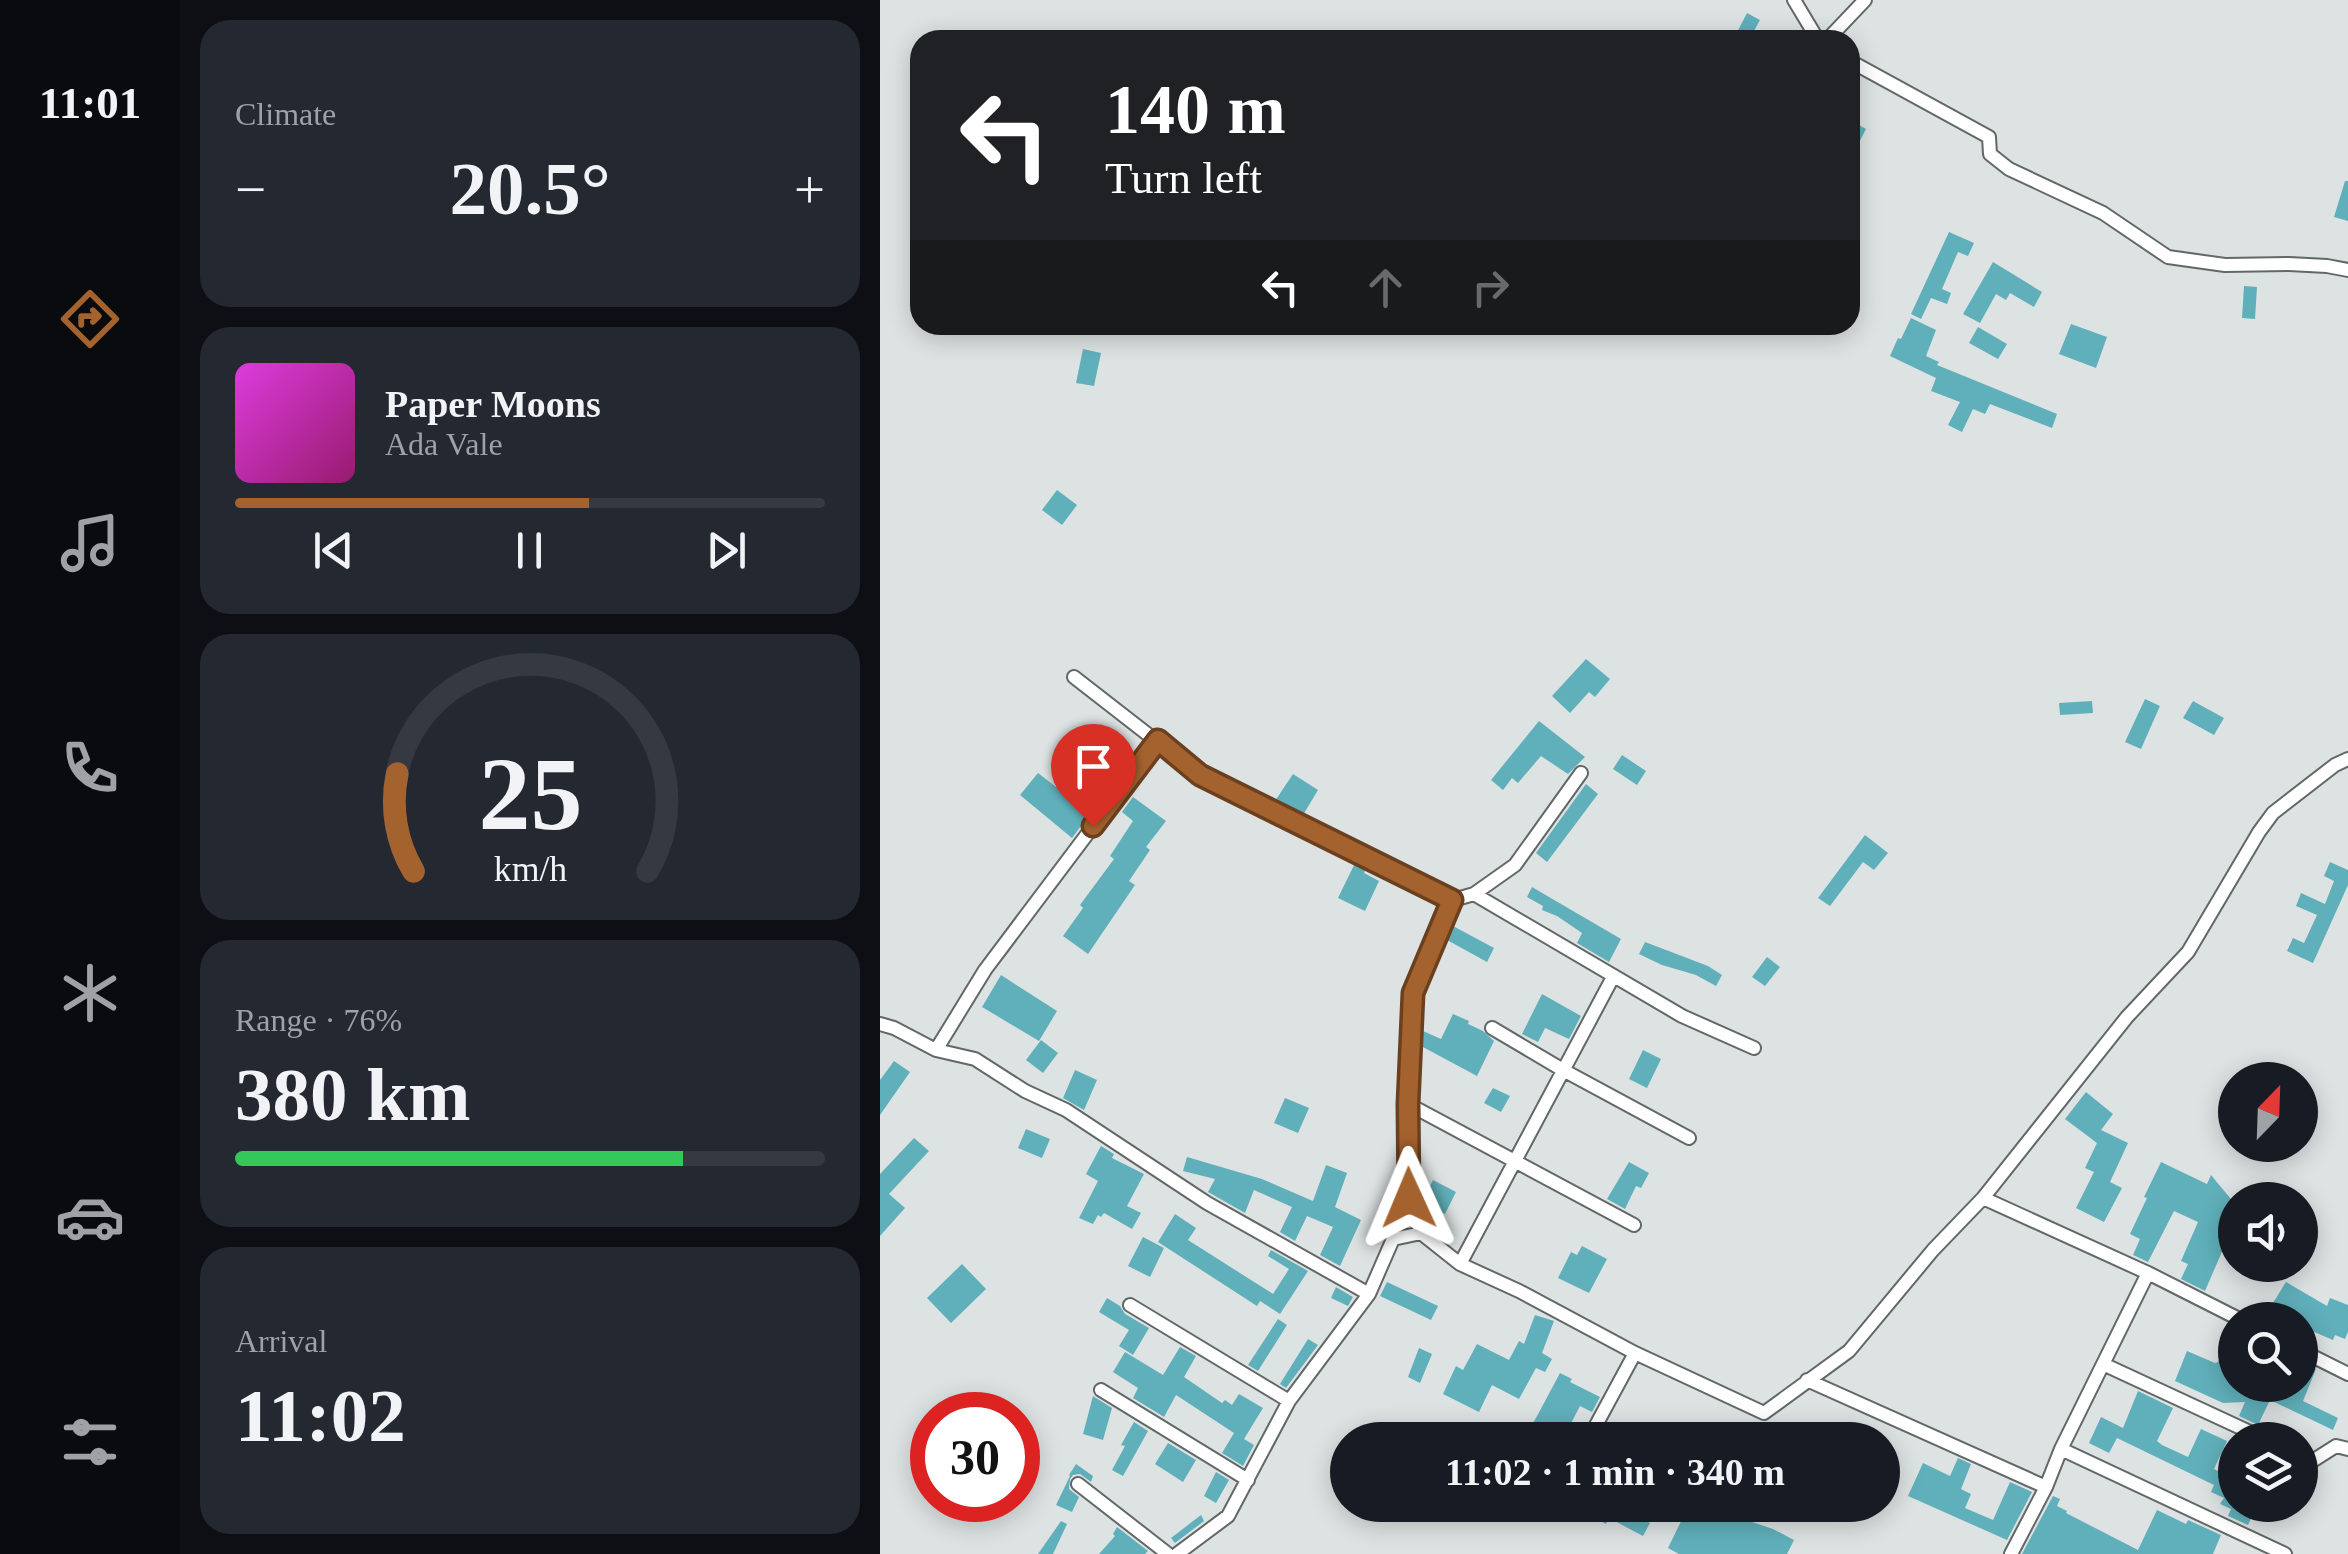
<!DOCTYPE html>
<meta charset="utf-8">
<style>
:root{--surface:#171b24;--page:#242831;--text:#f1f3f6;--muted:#9ea1a6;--line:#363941;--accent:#a4622f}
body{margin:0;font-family:"Times New Roman",serif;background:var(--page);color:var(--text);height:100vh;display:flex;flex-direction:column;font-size:38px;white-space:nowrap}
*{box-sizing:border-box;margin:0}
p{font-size:32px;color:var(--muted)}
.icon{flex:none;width:55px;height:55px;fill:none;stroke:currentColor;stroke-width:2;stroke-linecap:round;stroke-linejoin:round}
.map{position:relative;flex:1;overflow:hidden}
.drawer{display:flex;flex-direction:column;gap:20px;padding:20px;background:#0d0f14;width:700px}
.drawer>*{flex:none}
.banner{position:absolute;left:30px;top:30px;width:950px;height:305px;border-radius:30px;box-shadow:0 5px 25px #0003;background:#202124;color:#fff;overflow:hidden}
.needle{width:65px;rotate:23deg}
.tools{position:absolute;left:1338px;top:1062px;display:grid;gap:20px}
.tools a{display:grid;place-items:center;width:100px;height:100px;border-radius:50%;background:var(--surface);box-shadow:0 5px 25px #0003;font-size:50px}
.speed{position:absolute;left:30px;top:1392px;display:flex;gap:20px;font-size:50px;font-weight:700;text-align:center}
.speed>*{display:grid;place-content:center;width:130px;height:130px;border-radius:50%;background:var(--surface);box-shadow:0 5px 25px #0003;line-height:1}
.speed .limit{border:15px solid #d22;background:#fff;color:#111}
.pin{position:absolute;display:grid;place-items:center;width:85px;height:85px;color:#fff;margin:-102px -42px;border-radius:50% 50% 50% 0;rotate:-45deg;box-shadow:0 0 10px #0007}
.pin .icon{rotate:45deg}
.me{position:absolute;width:110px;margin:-55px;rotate:359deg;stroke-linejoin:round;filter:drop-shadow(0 0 8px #0008)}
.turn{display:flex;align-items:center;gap:35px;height:210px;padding:0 30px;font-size:45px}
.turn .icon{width:130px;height:130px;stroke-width:2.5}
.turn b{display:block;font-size:70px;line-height:85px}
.lanes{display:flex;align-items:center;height:95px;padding:0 30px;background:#0003;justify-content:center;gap:50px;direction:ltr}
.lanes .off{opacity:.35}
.big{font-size:75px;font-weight:700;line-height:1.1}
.drawer .card{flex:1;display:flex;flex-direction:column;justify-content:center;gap:15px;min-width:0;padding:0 35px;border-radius:30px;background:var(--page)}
.drawer .dial{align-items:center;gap:0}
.dial svg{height:260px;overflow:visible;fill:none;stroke:var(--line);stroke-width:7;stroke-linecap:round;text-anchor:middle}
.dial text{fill:var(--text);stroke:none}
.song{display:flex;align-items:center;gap:30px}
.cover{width:120px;height:120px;border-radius:15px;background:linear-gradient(135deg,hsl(300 70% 55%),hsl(320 70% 35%))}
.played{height:10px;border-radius:5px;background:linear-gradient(90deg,var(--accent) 60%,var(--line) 60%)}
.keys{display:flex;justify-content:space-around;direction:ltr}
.heat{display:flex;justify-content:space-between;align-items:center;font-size:55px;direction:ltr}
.charge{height:15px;border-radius:8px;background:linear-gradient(90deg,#34c759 76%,var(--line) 0)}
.trip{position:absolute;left:450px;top:1422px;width:570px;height:100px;border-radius:50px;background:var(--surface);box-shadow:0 5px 25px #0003;font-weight:700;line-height:100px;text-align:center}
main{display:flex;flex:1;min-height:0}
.dock{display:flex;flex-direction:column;width:180px;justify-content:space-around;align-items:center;background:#090b0e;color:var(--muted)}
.dock .icon{width:70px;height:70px}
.dock .selected{color:var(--accent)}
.dock b{font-size:45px;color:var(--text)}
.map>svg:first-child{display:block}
.building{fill:#60b0bb}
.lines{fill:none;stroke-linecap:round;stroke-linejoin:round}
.street-casing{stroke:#626768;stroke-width:16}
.street{stroke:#fff;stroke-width:12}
.route-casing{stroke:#6b401f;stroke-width:25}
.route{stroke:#a4622f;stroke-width:18}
</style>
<main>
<nav class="dock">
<b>11:01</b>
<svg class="icon selected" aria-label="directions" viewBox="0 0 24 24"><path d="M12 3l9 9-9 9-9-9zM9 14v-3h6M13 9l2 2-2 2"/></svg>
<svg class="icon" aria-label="music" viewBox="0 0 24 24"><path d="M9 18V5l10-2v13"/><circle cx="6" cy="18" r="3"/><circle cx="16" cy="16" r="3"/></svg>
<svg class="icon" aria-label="phone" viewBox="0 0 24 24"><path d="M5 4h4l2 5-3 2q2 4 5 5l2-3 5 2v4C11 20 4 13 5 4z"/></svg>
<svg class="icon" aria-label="climate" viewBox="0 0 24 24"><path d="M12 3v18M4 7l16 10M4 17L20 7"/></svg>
<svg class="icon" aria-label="car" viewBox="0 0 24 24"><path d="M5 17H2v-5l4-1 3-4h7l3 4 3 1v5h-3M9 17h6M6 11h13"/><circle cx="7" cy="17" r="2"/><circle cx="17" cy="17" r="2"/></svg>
<svg class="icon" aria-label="filters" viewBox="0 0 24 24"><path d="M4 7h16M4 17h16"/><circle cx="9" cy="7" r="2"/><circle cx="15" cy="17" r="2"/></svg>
</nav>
<section class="drawer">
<div class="card"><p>Climate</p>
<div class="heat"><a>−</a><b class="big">20.5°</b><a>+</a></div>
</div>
<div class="card">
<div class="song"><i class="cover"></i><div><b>Paper Moons</b><p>Ada Vale</p></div></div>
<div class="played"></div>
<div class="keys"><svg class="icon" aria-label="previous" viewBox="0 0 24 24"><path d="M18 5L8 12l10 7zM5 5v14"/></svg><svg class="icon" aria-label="pause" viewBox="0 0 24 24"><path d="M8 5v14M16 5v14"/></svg><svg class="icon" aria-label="next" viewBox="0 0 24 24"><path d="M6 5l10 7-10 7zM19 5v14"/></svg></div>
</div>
<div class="card dial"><svg viewBox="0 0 100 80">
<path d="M14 69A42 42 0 1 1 86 69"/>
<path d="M14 69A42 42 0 0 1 9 39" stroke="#a4622f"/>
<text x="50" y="56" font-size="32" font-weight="700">25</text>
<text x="50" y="72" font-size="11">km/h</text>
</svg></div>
<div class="card"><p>Range · 76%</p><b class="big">380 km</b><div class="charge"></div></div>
<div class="card"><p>Arrival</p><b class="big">11:02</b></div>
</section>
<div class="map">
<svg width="1468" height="1554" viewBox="0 0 1468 1554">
<rect width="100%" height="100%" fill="#dde2e3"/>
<!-- building -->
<path class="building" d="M 867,13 L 880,20 L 869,40 L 853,40 Z
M 970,120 L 986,129 L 970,160 Z
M 1465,181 L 1468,181 L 1468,221 L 1454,217 Z
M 1069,232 L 1094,243 L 1088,256 L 1078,252 L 1062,289 L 1071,293 L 1067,304 L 1051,298 L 1041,319 L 1031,314 Z
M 1113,262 L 1162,292 L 1154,307 L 1130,293 L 1126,300 L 1116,294 L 1100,323 L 1083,314 Z
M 1364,286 L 1377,287 L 1375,319 L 1362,318 Z
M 1031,318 L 1056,330 L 1046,356 L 1059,362 L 1057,365 L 1177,414 L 1172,428 L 1110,404 L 1105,414 L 1093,409 L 1082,432 L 1068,425 L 1080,402 L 1051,391 L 1056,378 L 1010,356 L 1018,338 L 1021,339 Z
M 1191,324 L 1227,337 L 1216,368 L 1179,354 Z
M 1098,327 L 1127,344 L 1118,359 L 1089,343 Z
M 203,349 L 221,353 L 214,386 L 196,383 Z
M 177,490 L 197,505 L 182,525 L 162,510 Z
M 706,659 L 730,679 L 715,697 L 709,692 L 690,713 L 672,696 Z
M 1265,699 L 1280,706 L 1261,749 L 1245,742 Z
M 1212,701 L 1213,713 L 1180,715 L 1179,703 Z
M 1313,701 L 1344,718 L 1334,735 L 1303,718 Z
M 659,721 L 705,757 L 688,774 L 661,756 L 638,783 L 632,778 L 623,790 L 611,780 Z
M 742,755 L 766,771 L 757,785 L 733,769 Z
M 158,773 L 176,787 L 183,779 L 193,787 L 195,785 L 211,799 L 203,808 L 210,814 L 192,838 L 140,795 Z
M 413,774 L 438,790 L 423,815 L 395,801 Z
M 706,784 L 718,794 L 667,862 L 656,853 Z
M 253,797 L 286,821 L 266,847 L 270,850 L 249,881 L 255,885 L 208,954 L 183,936 L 203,908 L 200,905 L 234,859 L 230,856 L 253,821 L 242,812 Z
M 985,835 L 1008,853 L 994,870 L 983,862 L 950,906 L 938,898 Z
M 1450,862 L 1468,870 L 1468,885 L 1433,963 L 1407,951 L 1413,938 L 1424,943 L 1437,915 L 1416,906 L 1421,893 L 1445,904 L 1454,881 L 1444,876 Z
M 475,863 L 486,868 L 484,873 L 499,881 L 485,911 L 458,898 Z
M 652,887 L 741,939 L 729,962 L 697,943 L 702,933 L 677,916 L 662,910 L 663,906 L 647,897 Z
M 573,926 L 614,948 L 607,962 L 567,940 Z
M 765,942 L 828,966 L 842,975 L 836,986 L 816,975 L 782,965 L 759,954 Z
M 887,957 L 900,967 L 885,986 L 872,977 Z
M 121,975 L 177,1011 L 159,1041 L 102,1007 Z
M 662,994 L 701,1016 L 689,1039 L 665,1028 L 658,1042 L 642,1034 Z
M 573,1014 L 589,1021 L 588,1024 L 603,1031 L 614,1041 L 597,1076 L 541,1046 L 543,1031 L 561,1039 Z
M 161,1040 L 178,1053 L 163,1073 L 146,1060 Z
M 763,1050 L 781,1059 L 767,1088 L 749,1079 Z
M 14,1061 L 30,1072 L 0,1115 L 0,1080 Z
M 195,1070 L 217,1080 L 204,1110 L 183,1098 Z
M 613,1088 L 630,1096 L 621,1112 L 604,1103 Z
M 1206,1092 L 1233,1114 L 1221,1130 L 1248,1143 L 1230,1182 L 1242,1188 L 1224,1222 L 1196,1208 L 1214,1172 L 1205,1168 L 1217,1143 L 1185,1119 Z
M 405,1098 L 429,1108 L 418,1133 L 394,1123 Z
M 146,1129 L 170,1139 L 162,1158 L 138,1148 Z
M 34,1138 L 49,1151 L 9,1194 L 25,1208 L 0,1236 L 0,1174 Z
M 221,1146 L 234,1154 L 232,1158 L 264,1174 L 247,1206 L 261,1213 L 252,1229 L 224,1213 L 221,1217 L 218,1215 L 213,1224 L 199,1218 L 218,1181 L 206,1174 Z
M 307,1157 L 382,1179 L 433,1201 L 446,1165 L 467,1173 L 455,1207 L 481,1220 L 460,1266 L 440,1255 L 453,1227 L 427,1216 L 415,1241 L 400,1232 L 412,1207 L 374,1190 L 365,1213 L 328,1192 L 335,1179 L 303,1171 Z
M 749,1162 L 769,1173 L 761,1188 L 756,1186 L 745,1209 L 727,1199 Z
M 1281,1162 L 1327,1184 L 1331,1175 L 1355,1204 L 1355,1244 L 1347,1240 L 1325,1291 L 1301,1279 L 1308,1264 L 1301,1261 L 1318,1222 L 1294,1211 L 1268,1262 L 1253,1255 L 1260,1239 L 1250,1234 L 1267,1198 L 1264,1197 Z
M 553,1180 L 576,1192 L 565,1214 L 542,1202 Z
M 295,1214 L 316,1228 L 308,1240 L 393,1294 L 409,1269 L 388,1256 L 391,1250 L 428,1271 L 400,1314 L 380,1301 L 377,1306 L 278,1242 Z
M 263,1237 L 284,1248 L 270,1277 L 248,1266 Z
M 702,1246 L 727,1259 L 709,1293 L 678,1278 L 691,1252 L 697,1255 Z
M 82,1264 L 106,1289 L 71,1323 L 47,1298 Z
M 507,1282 L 558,1306 L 551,1320 L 500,1296 Z
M 1406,1282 L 1447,1306 L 1450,1298 L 1468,1305 L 1468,1332 L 1465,1339 L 1455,1335 L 1453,1340 L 1420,1326 L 1420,1320 L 1402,1320 L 1388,1311 Z
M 456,1287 L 473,1297 L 468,1306 L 451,1298 Z
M 227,1298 L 240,1306 L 245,1314 L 269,1328 L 253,1355 L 239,1346 L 249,1330 L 219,1312 Z
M 655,1315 L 674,1321 L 662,1353 L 672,1359 L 665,1372 L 656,1368 L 639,1399 L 612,1385 L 599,1412 L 563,1394 L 576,1366 L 583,1370 L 597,1344 L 629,1360 L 639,1341 L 644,1344 Z
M 398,1319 L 407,1325 L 378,1371 L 368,1365 Z
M 1354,1328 L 1355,1385 L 1387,1385 L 1405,1393 L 1408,1385 L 1420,1385 L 1420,1361 L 1436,1369 L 1423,1401 L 1458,1418 L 1453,1430 L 1390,1400 L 1378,1425 L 1359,1416 L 1365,1402 L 1343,1403 L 1295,1381 L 1307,1351 L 1335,1363 L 1338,1362 Z
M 428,1339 L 438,1345 L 406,1388 L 400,1384 Z
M 300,1347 L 316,1356 L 304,1377 L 342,1403 L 345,1400 L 352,1405 L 359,1394 L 383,1408 L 364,1439 L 374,1445 L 363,1466 L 342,1453 L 354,1433 L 296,1395 L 284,1417 L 253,1398 L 258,1388 L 233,1372 L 245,1352 L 283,1375 Z
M 539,1348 L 552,1354 L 540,1383 L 528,1377 Z
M 680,1373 L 692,1379 L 690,1382 L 720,1397 L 712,1412 L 700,1406 L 686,1433 L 682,1431 L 677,1440 L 642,1440 L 656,1418 Z
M 1258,1391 L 1293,1408 L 1277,1441 L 1282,1445 L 1308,1457 L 1321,1429 L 1347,1441 L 1334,1469 L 1353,1478 L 1355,1475 L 1355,1505 L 1377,1505 L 1368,1525 L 1348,1516 L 1351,1509 L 1340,1504 L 1344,1498 L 1331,1492 L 1334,1485 L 1237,1438 L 1229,1453 L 1209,1443 L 1221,1417 L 1243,1428 Z
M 213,1396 L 232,1408 L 223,1440 L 203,1434 Z
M 254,1422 L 268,1431 L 243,1476 L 232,1470 L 245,1446 L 241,1445 Z
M 288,1443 L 316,1460 L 303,1482 L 275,1464 Z
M 1078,1458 L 1091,1464 L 1081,1489 L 1091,1494 L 1085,1508 L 1113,1520 L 1130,1482 L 1152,1492 L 1127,1540 L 1028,1496 L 1043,1463 L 1070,1476 Z
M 196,1464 L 213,1476 L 211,1482 L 200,1474 L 193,1475 L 190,1479 L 189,1489 L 199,1497 L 192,1512 L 176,1505 L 190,1476 L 189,1475 Z
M 336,1472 L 349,1480 L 336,1503 L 324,1496 Z
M 1173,1496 L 1180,1499 L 1177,1506 L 1187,1511 L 1186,1513 L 1258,1550 L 1277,1510 L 1306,1524 L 1308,1520 L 1341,1535 L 1333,1554 L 1142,1554 Z
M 690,1505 L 726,1505 L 739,1511 L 741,1508 L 770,1523 L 763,1536 L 729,1518 L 726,1524 Z
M 809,1505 L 852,1505 L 864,1511 L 860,1518 L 893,1529 L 914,1540 L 907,1554 L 799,1554 L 788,1548 Z
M 321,1515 L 324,1521 L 295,1543 L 291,1538 Z
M 181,1521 L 187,1524 L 173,1554 L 158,1554 Z
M 237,1527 L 268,1551 L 265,1554 L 219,1554 L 235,1536 L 233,1534 Z"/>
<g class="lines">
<defs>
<path id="street" d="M 914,0 L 938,40
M 947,40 L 985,0
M 970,61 L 1109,137 L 1110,154 L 1129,169 L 1223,213 L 1288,257 L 1345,265 L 1409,264 L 1447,266 L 1468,270
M 194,677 L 320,775 L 573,900
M 594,894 L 802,1016 L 874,1048
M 0,1024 L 14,1028 L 56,1050 L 95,1059 L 145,1091 L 186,1110 L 327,1203 L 489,1294
M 612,1028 L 683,1070 L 809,1138
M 56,1050 L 105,970 L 278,740
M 528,1104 L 754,1225
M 1103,1198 L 1268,1273 L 1181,1449 L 1166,1487 L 1131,1554
M 541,1233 L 529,1199 L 528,1104 L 533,993 L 573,900 L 594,894 L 635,865 L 701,773
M 580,1264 L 733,977
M 1268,1273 L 1361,1320
M 250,1305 L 409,1401
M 1420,1350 L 1468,1374
M 1223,1364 L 1387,1440
M 927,1380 L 1166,1487
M 221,1390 L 368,1480
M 708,1440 L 755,1353
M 1181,1449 L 1405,1554
M 1420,1455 L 1434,1460 L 1456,1446 L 1468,1449
M 198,1484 L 288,1554
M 670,1508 L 672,1505
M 297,1554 L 348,1516 L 409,1401 L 489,1294 L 513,1239 L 541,1233 L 580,1264 L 639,1291 L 755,1353 L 884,1413 L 969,1351 L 1053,1250 L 1103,1198 L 1247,1017 L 1308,952 L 1379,832 L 1393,813 L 1455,765 L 1468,759"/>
</defs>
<!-- street casing -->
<use href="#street" class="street-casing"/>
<!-- street -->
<use href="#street" class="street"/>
</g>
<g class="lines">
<defs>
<path id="route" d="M 213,826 L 278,740 L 320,775 L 572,900 L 533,993 L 528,1104 L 529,1198"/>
</defs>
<!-- route casing -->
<use href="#route" class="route-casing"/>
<!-- route -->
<use href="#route" class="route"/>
</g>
</svg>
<div class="tools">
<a><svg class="needle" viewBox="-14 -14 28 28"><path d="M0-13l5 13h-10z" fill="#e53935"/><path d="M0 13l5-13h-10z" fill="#9ea1a6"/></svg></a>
<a><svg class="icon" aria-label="sound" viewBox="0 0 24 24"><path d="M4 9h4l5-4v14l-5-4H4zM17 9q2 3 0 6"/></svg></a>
<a><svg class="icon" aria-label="search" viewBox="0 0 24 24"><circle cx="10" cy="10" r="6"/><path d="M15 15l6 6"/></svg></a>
<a><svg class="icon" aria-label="layers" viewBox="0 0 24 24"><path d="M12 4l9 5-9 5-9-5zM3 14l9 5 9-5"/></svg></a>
</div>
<div class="speed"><div class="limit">30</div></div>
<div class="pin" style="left:213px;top:826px;background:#d93025"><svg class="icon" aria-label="arrive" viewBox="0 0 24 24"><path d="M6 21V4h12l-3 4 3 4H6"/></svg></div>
<svg class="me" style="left:529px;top:1198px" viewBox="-20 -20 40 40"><path d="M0-17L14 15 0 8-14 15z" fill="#a4622f" stroke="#fff" stroke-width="4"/></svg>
<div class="trip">11:02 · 1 min · 340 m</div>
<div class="banner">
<div class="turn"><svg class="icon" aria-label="left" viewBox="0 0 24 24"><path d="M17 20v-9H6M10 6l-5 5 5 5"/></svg><div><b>140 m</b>Turn left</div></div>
<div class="lanes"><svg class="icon" aria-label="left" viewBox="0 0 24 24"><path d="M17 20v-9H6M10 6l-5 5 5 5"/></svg><svg class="icon off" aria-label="ahead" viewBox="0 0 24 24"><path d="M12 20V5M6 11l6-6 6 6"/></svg><svg class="icon off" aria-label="right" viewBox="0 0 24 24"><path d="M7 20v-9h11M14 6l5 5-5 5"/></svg></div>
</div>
</div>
</main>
